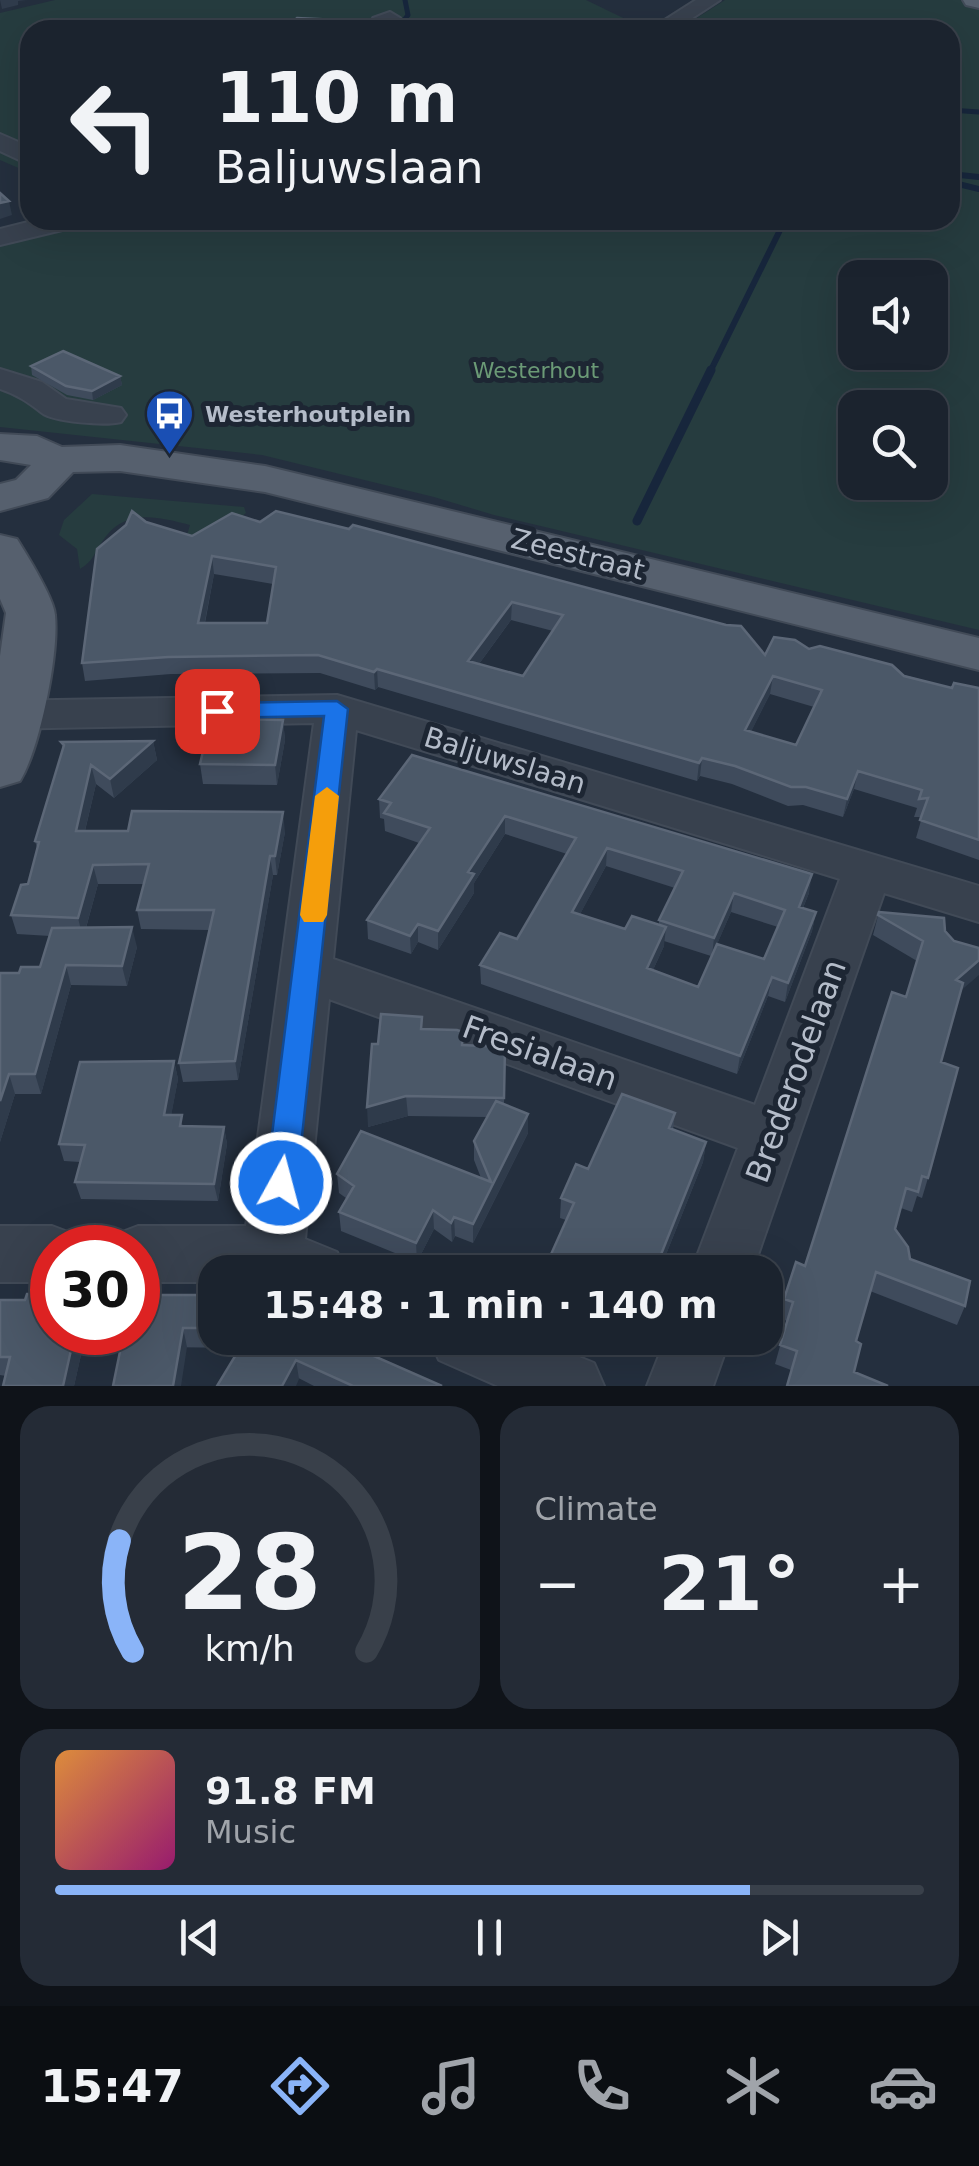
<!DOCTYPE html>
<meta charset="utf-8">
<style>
:root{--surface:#1b232e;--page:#242b36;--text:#f1f3f6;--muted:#a0a4aa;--line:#39404a;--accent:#8ab4f8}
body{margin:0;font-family:"DejaVu Sans",sans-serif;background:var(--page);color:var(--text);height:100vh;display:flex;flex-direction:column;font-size:38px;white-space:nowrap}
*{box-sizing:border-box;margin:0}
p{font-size:32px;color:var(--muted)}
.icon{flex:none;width:55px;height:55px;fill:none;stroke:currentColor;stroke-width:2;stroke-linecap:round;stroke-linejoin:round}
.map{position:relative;height:1386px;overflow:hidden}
.panel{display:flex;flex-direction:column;gap:20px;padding:20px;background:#0f1319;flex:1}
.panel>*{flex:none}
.banner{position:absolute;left:20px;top:20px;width:940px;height:210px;border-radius:30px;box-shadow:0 10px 40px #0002,0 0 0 2px var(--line);background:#1b232e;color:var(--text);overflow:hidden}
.buttons{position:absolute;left:838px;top:260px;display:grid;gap:20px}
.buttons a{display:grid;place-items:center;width:110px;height:110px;border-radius:20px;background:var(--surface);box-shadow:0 10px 40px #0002,0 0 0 2px var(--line);font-size:50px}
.speed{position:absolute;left:30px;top:1225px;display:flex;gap:20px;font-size:50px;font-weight:700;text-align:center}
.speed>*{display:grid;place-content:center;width:130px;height:130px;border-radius:50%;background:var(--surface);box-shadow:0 10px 40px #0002,0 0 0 2px var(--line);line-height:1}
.speed .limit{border:15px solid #d22;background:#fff;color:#111}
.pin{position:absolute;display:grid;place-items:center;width:85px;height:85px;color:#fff;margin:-42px;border-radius:20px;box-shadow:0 5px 15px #0006}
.me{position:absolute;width:110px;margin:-55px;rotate:7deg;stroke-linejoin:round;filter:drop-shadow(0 0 8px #0008)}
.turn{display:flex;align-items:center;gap:35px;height:210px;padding:0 30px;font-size:45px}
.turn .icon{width:130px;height:130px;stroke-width:2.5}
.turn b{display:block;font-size:70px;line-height:85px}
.big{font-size:75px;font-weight:700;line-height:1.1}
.panel .tile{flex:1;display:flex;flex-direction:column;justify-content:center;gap:15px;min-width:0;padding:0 35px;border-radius:30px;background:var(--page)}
.panel .dial{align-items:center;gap:0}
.dial svg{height:260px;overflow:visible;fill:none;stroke:var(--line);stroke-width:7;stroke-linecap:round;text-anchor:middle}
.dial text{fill:var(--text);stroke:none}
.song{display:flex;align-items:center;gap:30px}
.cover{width:120px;height:120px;border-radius:15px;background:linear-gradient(135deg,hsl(30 70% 55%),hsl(320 70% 35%))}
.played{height:10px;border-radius:5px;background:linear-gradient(90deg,var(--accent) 80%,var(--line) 80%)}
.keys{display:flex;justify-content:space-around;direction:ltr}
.heat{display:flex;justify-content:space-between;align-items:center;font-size:55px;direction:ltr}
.panel .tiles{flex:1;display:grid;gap:20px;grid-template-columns:1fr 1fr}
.tile:last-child{grid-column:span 2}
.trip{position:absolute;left:198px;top:1255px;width:585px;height:100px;border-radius:30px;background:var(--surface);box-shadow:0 10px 40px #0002,0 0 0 2px var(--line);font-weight:700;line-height:100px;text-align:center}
.tabs{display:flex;height:160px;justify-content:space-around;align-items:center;background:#0b0e12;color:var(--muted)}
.tabs .icon{width:70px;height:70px}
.tabs .active{color:var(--accent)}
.tabs b{font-size:45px;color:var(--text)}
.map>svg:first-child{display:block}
.green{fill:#263c3f;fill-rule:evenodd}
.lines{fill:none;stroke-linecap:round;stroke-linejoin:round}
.stream-far2{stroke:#17263c;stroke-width:5}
.stream-far1{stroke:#17263c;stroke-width:6}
.stream{stroke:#17263c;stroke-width:9}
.minor-casing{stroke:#414a57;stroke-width:4}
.major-casing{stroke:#414a57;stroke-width:4}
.minor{fill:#38414e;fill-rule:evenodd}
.major{fill:#56606e;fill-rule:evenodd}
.wall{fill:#3f4b5c;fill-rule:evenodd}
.shaded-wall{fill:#2f3b4b}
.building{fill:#4b5868;stroke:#5c6777;stroke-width:2.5;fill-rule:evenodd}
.route{fill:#1a73e8;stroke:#114b97;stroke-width:2.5}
.slow{fill:#f59e0b}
.labels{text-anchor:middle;stroke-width:10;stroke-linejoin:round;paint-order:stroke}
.far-park-label{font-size:22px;fill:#6b9a76;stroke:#1d2633}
.far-poi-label{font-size:22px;font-weight:bold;fill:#b4bcc9;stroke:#1d2633;text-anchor:start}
.street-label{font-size:28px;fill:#b4bcc9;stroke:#1d2633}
.near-street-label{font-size:32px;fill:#b4bcc9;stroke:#1d2633}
</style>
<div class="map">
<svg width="979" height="1386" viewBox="0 0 979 1386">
<rect width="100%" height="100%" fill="#242f3e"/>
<!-- green -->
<path class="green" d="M 55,0 L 586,0 L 648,30 L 30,30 L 30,173 L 0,160 L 0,13 Z
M 725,0 L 960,0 L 979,6 L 979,630 L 494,515 L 434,497 L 262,455 L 0,427 L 0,245 L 97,220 L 950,220 L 950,30 L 678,30 ZM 855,278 L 930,278 L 930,352 L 855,352 ZM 855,408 L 930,408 L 930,482 L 855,482 Z
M 92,494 L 244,507 L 246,513 L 207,543 L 184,545 L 190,525 C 158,517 126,508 104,539 C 94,552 95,560 80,569 L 77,549 L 59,535 L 64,520 Z"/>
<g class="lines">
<!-- stream-far2 -->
<path class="stream-far2" d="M 397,30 L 408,15 L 405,0
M 950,110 L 979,112"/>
<!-- stream-far1 -->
<path class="stream-far1" d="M 950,174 L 979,177
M 950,182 L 979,189
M 710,372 L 785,220"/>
<!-- stream -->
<path class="stream" d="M 637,521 L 711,370"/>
<defs>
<path id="minor" d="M 696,0 L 720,0 L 674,30 L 649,30 Z
M 390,12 L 400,18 C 391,30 379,30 365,30 L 373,18 Z
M 0,134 L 30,147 L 30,165 L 0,151 Z
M 36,220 L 83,220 L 79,226 L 0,245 L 0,229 Z
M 0,369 L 42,382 L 66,399 L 121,408 L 126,415 L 121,422 C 105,426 54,422 42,413 C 28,402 18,395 0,389 Z
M 337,695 L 979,886 L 979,922 L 884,893 L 752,1272 L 691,1272 L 738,1148 L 329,999 L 305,1239 L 337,1252 L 345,1272 L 215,1272 L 215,1282 L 138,1282 L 138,1248 L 111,1248 L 117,1234 L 138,1226 L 246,1226 L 314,723 L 0,729 L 0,701 ZM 356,730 L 840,879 L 755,1105 L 333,959 Z
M 0,1226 L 52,1226 L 73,1234 L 79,1248 L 52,1248 L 52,1282 L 0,1282 Z
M 429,1338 L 533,1338 L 594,1363 L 604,1386 L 498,1386 L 439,1360 Z
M 666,1338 L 730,1338 L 713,1386 L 647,1386 Z"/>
<path id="major" d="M 963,0 L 979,0 L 979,8 L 966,5 Z
M 0,434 L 37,436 L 62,447 L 120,445 L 265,466 L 979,638 L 979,670 L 265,492 L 120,471 L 73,472 L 48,498 L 0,511 L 0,484 L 16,480 L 31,465 L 0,460 Z
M 0,535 L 17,539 C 27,555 54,598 55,615 C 59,654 40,748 20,781 L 0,787 L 0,656 L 6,613 L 0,599 Z"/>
</defs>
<!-- minor casing -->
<use href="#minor" class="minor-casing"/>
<!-- major casing -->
<use href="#major" class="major-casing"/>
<!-- minor -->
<use href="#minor" class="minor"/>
<!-- major -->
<use href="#major" class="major"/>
</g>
<!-- wall -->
<path class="wall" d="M 31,366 L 120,376 L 122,385 L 93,400 L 67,395 L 32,375 Z
M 146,522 L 192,536 L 260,522 L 765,655 L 809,649 L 952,688 L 979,688 L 979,860 L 916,838 L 922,817 L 914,817 L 917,808 L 854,789 L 843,817 L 803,805 L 788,806 L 732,784 L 700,776 L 697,781 L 378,687 L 375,690 L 320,673 L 171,674 L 85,681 L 82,663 ZM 214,574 L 273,584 L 267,623 L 205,623 ZM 511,620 L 553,631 L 523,676 L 479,664 ZM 770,694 L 814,707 L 796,745 L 751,731 Z
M 283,720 L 285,740 L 277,785 L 203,784 L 200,764 Z
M 153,741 L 157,760 L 114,798 L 96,784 L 85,831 L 285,832 L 277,875 L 273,875 L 238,1080 L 183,1082 L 179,1063 L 209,930 L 141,929 L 137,910 L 144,884 L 98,884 L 86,928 L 137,947 L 127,986 L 71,985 L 41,1094 L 15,1094 L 0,1142 L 0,973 L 19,973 L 40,967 L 50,936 L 17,934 L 11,915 L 28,884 L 37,848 L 35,841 L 63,750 L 61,742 Z
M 412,755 L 809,893 L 803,908 L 816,912 L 812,931 L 785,1002 L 768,996 L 737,1074 L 481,984 L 480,965 L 517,939 L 567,854 L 505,834 L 474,883 L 474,893 L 438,950 L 418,942 L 411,954 L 368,939 L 367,920 L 419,843 L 385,831 L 384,819 L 380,818 L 379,799 ZM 606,866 L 675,888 L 659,920 L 659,925 L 625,929 L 580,914 ZM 731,912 L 778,927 L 764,959 L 717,944 ZM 664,941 L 711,956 L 698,987 L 653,970 L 664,946 Z
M 879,912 L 945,931 L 961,991 L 941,1062 L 928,1178 L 922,1198 L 917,1196 L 912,1212 L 901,1208 L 895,1229 L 910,1259 L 965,1306 L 957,1325 L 870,1291 L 791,1370 L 775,1364 L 787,1321 L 779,1318 L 784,1299 L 805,1266 L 906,997 L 917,961 L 873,935 Z
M 423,1029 L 463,1045 L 505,1047 L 504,1105 L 528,1114 L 528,1133 L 473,1243 L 455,1236 L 452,1242 L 434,1229 L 417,1262 L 341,1231 L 339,1212 L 346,1198 L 339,1193 L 337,1174 L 481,1178 L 474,1160 L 474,1141 L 487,1117 L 408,1116 L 368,1127 L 378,1044 Z
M 174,1061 L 178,1079 L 171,1115 L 184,1126 L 224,1127 L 227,1144 L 218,1201 L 81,1199 L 75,1182 L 80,1162 L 64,1161 L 59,1144 Z
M 675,1113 L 673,1130 L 706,1142 L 703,1162 L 659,1272 L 514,1272 L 544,1270 L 566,1220 L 560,1218 L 561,1198 L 588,1169 Z
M 215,1295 L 215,1338 L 333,1338 L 442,1386 L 314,1386 L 240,1348 L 83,1346 L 74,1386 L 3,1386 L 6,1376 L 0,1375 L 0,1300 L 52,1332 L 138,1332 Z"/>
<!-- shaded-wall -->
<path class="shaded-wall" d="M 0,0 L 26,0 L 18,1 L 18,5 L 2,9 Z
M 9,201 L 12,215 L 0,219 L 0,203 Z
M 120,376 L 122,385 L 93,400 L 92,391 Z
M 212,556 L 214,574 L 201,641 L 198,623 Z
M 512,602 L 511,620 L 468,679 L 468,661 Z
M 377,669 L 378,687 L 375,690 L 374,672 Z
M 773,676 L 770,694 L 743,748 L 745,730 Z
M 283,720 L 285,740 L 277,785 L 275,765 Z
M 153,741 L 157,760 L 114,798 L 110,779 Z
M 702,758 L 700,776 L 697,781 L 699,763 Z
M 91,765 L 96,784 L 80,851 L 76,831 Z
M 858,771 L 854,789 L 843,817 L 847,799 Z
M 283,812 L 285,832 L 277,875 L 275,856 Z
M 505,816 L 505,834 L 474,883 L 474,893 L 438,950 L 438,931 L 468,872 Z
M 607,848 L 606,866 L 571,931 L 572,912 Z
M 270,856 L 273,875 L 238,1080 L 235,1061 Z
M 93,865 L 98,884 L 83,938 L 78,918 Z
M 812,874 L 809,893 L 796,925 L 799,907 Z
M 734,893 L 731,912 L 712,956 L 714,938 Z
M 816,912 L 812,931 L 785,1002 L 788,983 Z
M 418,924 L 418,942 L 411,954 L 410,936 Z
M 132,927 L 137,947 L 127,986 L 122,966 Z
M 666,927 L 664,946 L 645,987 L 647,968 Z
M 979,960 L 979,975 L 950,1000 L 956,980 Z
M 66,965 L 71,985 L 41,1094 L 35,1074 Z
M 772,977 L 768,996 L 737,1074 L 740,1056 Z
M 174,1061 L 178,1079 L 168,1133 L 164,1115 Z
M 9,1074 L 15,1094 L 0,1142 L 0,1101 Z
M 406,1096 L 408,1116 L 368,1127 L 367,1107 Z
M 528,1114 L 528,1133 L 473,1243 L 473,1224 Z
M 224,1127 L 227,1144 L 218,1201 L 214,1184 Z
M 706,1142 L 703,1162 L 659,1272 L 654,1272 Z
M 433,1210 L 434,1229 L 417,1262 L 416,1243 Z
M 454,1217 L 455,1236 L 452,1242 L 451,1223 Z
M 183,1328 L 187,1347 L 181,1386 L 173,1386 Z
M 75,1332 L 78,1332 L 83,1346 L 74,1386 L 63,1386 Z
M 296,1360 L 299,1379 L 296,1386 L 282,1386 Z"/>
<!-- building -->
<path class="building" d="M 297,18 L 336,20 L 329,30 L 267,30 L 274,21 L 293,22 Z
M 0,193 L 9,201 L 0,203 Z
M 63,351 L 120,376 L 92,391 L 66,386 L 31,366 Z
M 132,511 L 146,522 L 192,536 L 232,513 L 260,522 L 276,511 L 349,529 L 353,525 L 726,625 L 741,626 L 765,655 L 774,637 L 795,640 L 809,649 L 820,646 L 892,665 L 904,676 L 952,688 L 954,683 L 979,688 L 979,840 L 920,820 L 928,798 L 919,799 L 922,790 L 858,771 L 847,799 L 806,787 L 791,787 L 735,766 L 702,758 L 699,763 L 377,669 L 374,672 L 318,655 L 168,657 L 82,663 L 97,549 L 126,525 ZM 212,556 L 276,567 L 267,623 L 198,623 ZM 512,602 L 563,615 L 523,676 L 468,661 ZM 773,676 L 822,690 L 796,745 L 745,730 Z
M 231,719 L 283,720 L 275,765 L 200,764 L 208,730 L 228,731 Z
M 153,741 L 110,779 L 91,765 L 76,831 L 128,831 L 132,811 L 283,812 L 275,856 L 270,856 L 235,1061 L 179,1063 L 214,910 L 137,910 L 149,864 L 93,865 L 78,918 L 11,915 L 21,885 L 28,884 L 39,842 L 35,841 L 64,745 L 61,742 Z
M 412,755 L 812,874 L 799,907 L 816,912 L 788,983 L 772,977 L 740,1056 L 480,965 L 500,933 L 517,939 L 576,838 L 505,816 L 468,872 L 474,874 L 438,931 L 418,924 L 410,936 L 367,920 L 430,828 L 384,813 L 391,803 L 379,799 ZM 607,848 L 683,871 L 659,920 L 714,938 L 734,893 L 785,910 L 764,959 L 717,944 L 698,987 L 647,968 L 666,927 L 632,916 L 625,929 L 572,912 Z
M 879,912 L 944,918 L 945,931 L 954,941 L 979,948 L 979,960 L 956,980 L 963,983 L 941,1062 L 958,1068 L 928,1178 L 922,1176 L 918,1192 L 906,1188 L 895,1229 L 908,1247 L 910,1259 L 970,1281 L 965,1306 L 876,1272 L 856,1341 L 861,1344 L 854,1372 L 888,1386 L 787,1386 L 797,1351 L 780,1345 L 793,1302 L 784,1299 L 796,1262 L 805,1266 L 892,992 L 906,997 L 923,941 L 878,915 Z
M 132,927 L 122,966 L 66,965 L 35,1074 L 9,1074 L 0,1101 L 0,973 L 19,973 L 21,967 L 40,967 L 52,928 Z
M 381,1014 L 422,1017 L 421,1029 L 457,1030 L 463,1032 L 462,1045 L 505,1047 L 504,1098 L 406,1096 L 367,1107 L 372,1044 L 378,1044 Z
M 174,1061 L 164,1115 L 182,1115 L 180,1126 L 224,1127 L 214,1184 L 75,1182 L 85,1145 L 59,1144 L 80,1062 Z
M 622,1094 L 675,1113 L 669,1128 L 706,1142 L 654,1272 L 514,1272 L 520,1260 L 544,1270 L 574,1203 L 561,1198 L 576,1164 L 588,1169 Z
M 496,1101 L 528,1114 L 473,1224 L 454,1217 L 451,1223 L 433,1210 L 416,1243 L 339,1212 L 354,1186 L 337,1174 L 361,1131 L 491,1182 L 474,1141 Z
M 27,1294 L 52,1294 L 52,1332 L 75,1332 L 63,1386 L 3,1386 L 10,1357 L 0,1357 L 0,1300 L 25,1300 Z
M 138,1295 L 215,1295 L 215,1328 L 183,1328 L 173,1386 L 113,1386 L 124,1332 L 138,1332 Z
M 246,1338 L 333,1338 L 442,1386 L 353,1386 L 296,1360 L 282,1386 L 217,1386 Z"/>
<!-- route -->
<path class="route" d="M 337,701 L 348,709 L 297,1183 L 292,1193 L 281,1197 L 270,1193 L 266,1183 L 324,716 L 217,718 L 205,711 L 217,703 Z"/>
<!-- slow -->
<path class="slow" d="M 327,787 L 339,796 L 327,915 L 323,922 L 304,922 L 300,915 L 315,796 Z"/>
<!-- icons -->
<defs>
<symbol id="bus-pin" viewBox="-11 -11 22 30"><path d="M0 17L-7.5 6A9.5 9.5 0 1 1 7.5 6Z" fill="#1a4fb4" stroke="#1d2633"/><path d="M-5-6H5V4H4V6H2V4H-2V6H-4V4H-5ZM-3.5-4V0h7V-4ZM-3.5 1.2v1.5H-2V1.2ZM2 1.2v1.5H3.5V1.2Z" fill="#fff"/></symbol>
</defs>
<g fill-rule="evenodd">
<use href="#bus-pin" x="142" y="386" width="55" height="75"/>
</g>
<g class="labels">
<!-- far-park labels -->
<g class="far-park-label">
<text x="536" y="378">Westerhout</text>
</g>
<!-- far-poi labels -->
<g class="far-poi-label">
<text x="205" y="422">Westerhoutplein</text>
</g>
<!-- street labels -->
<g class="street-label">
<text transform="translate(578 554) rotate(14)" y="10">Zeestraat</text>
<text transform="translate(505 760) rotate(17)" y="10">Baljuwslaan</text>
</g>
<!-- near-street labels -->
<g class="near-street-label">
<text transform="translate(540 1053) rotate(20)" y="11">Fresialaan</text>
<text transform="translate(796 1071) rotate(-70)" y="11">Brederodelaan</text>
</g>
</g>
</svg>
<div class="buttons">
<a><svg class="icon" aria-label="sound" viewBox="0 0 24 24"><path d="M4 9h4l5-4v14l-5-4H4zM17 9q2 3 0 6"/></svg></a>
<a><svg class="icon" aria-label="search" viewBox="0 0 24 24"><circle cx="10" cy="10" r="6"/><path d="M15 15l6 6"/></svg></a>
</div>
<div class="speed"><div class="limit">30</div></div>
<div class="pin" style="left:217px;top:711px;background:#d93025"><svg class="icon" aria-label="arrive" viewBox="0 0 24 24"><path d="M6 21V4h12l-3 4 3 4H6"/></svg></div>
<svg class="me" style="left:281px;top:1183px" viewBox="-20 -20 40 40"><circle r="17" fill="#1a73e8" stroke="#fff" stroke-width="3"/><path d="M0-11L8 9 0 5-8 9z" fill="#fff"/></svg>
<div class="trip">15:48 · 1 min · 140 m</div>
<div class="banner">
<div class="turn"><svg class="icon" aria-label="left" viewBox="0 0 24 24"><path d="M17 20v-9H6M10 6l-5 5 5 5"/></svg><div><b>110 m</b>Baljuwslaan</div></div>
</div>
</div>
<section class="panel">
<div class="tiles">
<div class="tile dial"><svg viewBox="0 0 100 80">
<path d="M14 69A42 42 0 1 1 86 69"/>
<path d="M14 69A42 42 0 0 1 10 35" stroke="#8ab4f8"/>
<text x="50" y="56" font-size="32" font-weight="700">28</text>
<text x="50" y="72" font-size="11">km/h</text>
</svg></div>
<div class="tile"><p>Climate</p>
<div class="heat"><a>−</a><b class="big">21°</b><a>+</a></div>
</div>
<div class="tile">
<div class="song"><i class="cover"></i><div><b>91.8 FM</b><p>Music</p></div></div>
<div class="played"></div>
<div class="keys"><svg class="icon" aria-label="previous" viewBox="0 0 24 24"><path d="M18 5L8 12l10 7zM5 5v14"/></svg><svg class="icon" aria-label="pause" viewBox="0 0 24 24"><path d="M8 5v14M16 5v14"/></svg><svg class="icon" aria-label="next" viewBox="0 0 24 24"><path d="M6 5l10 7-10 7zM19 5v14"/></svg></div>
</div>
</div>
</section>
<nav class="tabs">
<b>15:47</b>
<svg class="icon active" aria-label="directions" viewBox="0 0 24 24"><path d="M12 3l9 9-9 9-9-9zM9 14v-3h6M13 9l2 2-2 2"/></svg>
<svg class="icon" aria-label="music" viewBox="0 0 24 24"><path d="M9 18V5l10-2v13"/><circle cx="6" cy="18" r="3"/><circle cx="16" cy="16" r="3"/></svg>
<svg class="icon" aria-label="phone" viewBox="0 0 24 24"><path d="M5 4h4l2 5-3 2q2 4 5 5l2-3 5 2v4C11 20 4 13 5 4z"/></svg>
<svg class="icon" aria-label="climate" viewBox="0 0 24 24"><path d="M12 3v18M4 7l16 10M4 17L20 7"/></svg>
<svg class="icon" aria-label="car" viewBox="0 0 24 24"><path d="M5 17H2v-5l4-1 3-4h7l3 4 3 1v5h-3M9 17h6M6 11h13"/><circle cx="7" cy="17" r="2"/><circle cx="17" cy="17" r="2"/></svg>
</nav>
